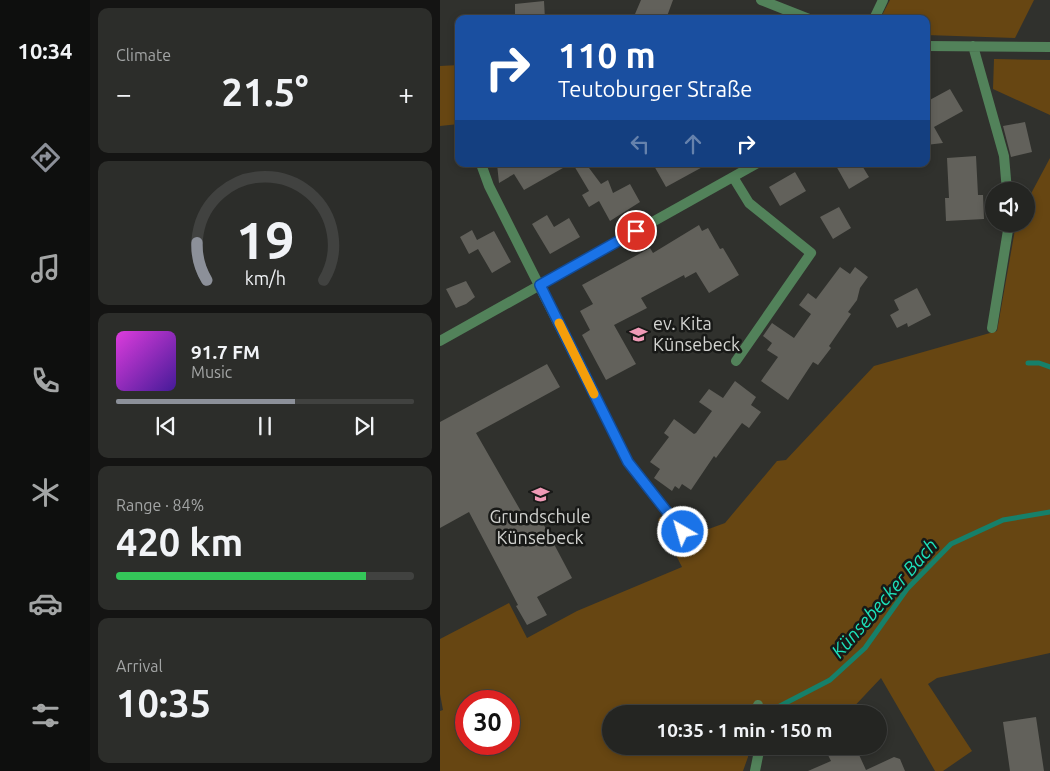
<!DOCTYPE html>
<meta charset="utf-8">
<style>
:root{--surface:#242522;--page:#2c2d2a;--text:#f1f3f6;--muted:#a3a5a5;--line:#414240;--accent:#8c9099}
body{margin:0;font-family:Ubuntu,sans-serif;background:var(--page);color:var(--text);height:100vh;display:flex;flex-direction:column;font-size:19px;white-space:nowrap}
*{box-sizing:border-box;margin:0}
p{font-size:16px;color:var(--muted)}
.icon{flex:none;width:28px;height:28px;fill:none;stroke:currentColor;stroke-width:2;stroke-linecap:round;stroke-linejoin:round}
.map{position:relative;flex:1;overflow:hidden}
.panel{display:flex;flex-direction:column;gap:8px;padding:8px;background:#141413;width:350px}
.panel>*{flex:none}
.hud{position:absolute;left:15px;top:15px;width:475px;height:152px;border-radius:10px;box-shadow:0 2px 8px #0003,0 0 0 1px var(--line);background:#1a4fa0;color:#fff;overflow:hidden}
.buttons{position:absolute;left:545px;top:182px;display:grid;gap:10px}
.buttons a{display:grid;place-items:center;width:50px;height:50px;border-radius:50%;background:var(--surface);box-shadow:0 2px 8px #0003,0 0 0 1px var(--line);font-size:25px}
.speed{position:absolute;left:15px;top:690px;display:flex;gap:10px;font-size:25px;font-weight:700;text-align:center}
.speed>*{display:grid;place-content:center;width:65px;height:65px;border-radius:50%;background:var(--surface);box-shadow:0 2px 8px #0003,0 0 0 1px var(--line);line-height:1}
.speed .limit{border:8px solid #d22;background:#fff;color:#111}
.pin{position:absolute;display:grid;place-items:center;width:42px;height:42px;color:#fff;margin:-21px;border:2px solid #fff;border-radius:50%;box-shadow:0 1px 5px #0007}
.me{position:absolute;width:55px;margin:-28px;rotate:322deg;stroke-linejoin:round;filter:drop-shadow(0 0 4px #0008)}
.turn{display:flex;align-items:center;gap:18px;height:105px;padding:0 20px;font-size:22px}
.turn .icon{width:65px;height:65px;stroke-width:2.5}
.turn b{display:block;font-size:35px;line-height:42px}
.lanes{display:flex;align-items:center;height:48px;padding:0 20px;background:#0003;justify-content:center;gap:25px;direction:ltr}
.lanes .off{opacity:.35}
.big{font-size:38px;font-weight:700;line-height:1.1}
.panel .card{flex:1;display:flex;flex-direction:column;justify-content:center;gap:8px;min-width:0;padding:0 18px;border-radius:10px;background:var(--page)}
.panel .dial{align-items:center;gap:0}
.dial svg{height:130px;overflow:visible;fill:none;stroke:var(--line);stroke-width:7;stroke-linecap:round;text-anchor:middle}
.dial text{fill:var(--text);stroke:none}
.song{display:flex;align-items:center;gap:15px}
.cover{width:60px;height:60px;border-radius:8px;background:linear-gradient(135deg,hsl(300 70% 55%),hsl(260 70% 35%))}
.played{height:5px;border-radius:2px;background:linear-gradient(90deg,var(--accent) 60%,var(--line) 60%)}
.keys{display:flex;justify-content:space-around;direction:ltr}
.heat{display:flex;justify-content:space-between;align-items:center;font-size:28px;direction:ltr}
.charge{height:8px;border-radius:4px;background:linear-gradient(90deg,#34c759 84%,var(--line) 0)}
.trip{position:absolute;left:162px;top:705px;width:285px;height:50px;border-radius:25px;background:var(--surface);box-shadow:0 2px 8px #0003,0 0 0 1px var(--line);font-weight:700;line-height:50px;text-align:center}
main{display:flex;flex:1;min-height:0}
.dock{display:flex;flex-direction:column;width:90px;justify-content:space-around;align-items:center;background:#0e0f0e;color:var(--muted)}
.dock .icon{width:35px;height:35px}
.dock .active{color:var(--accent)}
.dock b{font-size:22px;color:var(--text)}
.map>svg:first-child{display:block}
.green{fill:#674612;fill-rule:evenodd}
.lines{fill:none;stroke-linecap:round;stroke-linejoin:round}
.stream{stroke:#16806a;stroke-width:5}
.building{fill:#62615b}
.minor{stroke:#52825a;stroke-width:10}
.route-casing{stroke:#114b97;stroke-width:12}
.route{stroke:#1a73e8;stroke-width:9}
.slow{stroke:#f59e0b;stroke-width:9}
.labels{text-anchor:middle;stroke-width:5;stroke-linejoin:round;paint-order:stroke}
.poi-label{font-size:18px;fill:#d2d3d0;stroke:#181917;text-anchor:start}
.water-label{font-size:19px;font-style:italic;fill:#1de1ba;stroke:#181917}
</style>
<main>
<nav class="dock">
<b>10:34</b>
<svg class="icon active" aria-label="directions" viewBox="0 0 24 24"><path d="M12 3l9 9-9 9-9-9zM9 14v-3h6M13 9l2 2-2 2"/></svg>
<svg class="icon" aria-label="music" viewBox="0 0 24 24"><path d="M9 18V5l10-2v13"/><circle cx="6" cy="18" r="3"/><circle cx="16" cy="16" r="3"/></svg>
<svg class="icon" aria-label="phone" viewBox="0 0 24 24"><path d="M5 4h4l2 5-3 2q2 4 5 5l2-3 5 2v4C11 20 4 13 5 4z"/></svg>
<svg class="icon" aria-label="climate" viewBox="0 0 24 24"><path d="M12 3v18M4 7l16 10M4 17L20 7"/></svg>
<svg class="icon" aria-label="car" viewBox="0 0 24 24"><path d="M5 17H2v-5l4-1 3-4h7l3 4 3 1v5h-3M9 17h6M6 11h13"/><circle cx="7" cy="17" r="2"/><circle cx="17" cy="17" r="2"/></svg>
<svg class="icon" aria-label="filters" viewBox="0 0 24 24"><path d="M4 7h16M4 17h16"/><circle cx="9" cy="7" r="2"/><circle cx="15" cy="17" r="2"/></svg>
</nav>
<section class="panel">
<div class="card"><p>Climate</p>
<div class="heat"><a>−</a><b class="big">21.5°</b><a>+</a></div>
</div>
<div class="card dial"><svg viewBox="0 0 100 80">
<path d="M14 69A42 42 0 1 1 86 69"/>
<path d="M14 69A42 42 0 0 1 8 46" stroke="#8c9099"/>
<text x="50" y="56" font-size="32" font-weight="700">19</text>
<text x="50" y="72" font-size="11">km/h</text>
</svg></div>
<div class="card">
<div class="song"><i class="cover"></i><div><b>91.7 FM</b><p>Music</p></div></div>
<div class="played"></div>
<div class="keys"><svg class="icon" aria-label="previous" viewBox="0 0 24 24"><path d="M18 5L8 12l10 7zM5 5v14"/></svg><svg class="icon" aria-label="pause" viewBox="0 0 24 24"><path d="M8 5v14M16 5v14"/></svg><svg class="icon" aria-label="next" viewBox="0 0 24 24"><path d="M6 5l10 7-10 7zM19 5v14"/></svg></div>
</div>
<div class="card"><p>Range · 84%</p><b class="big">420 km</b><div class="charge"></div></div>
<div class="card"><p>Arrival</p><b class="big">10:35</b></div>
</section>
<div class="map">
<svg width="610" height="771" viewBox="0 0 610 771">
<rect width="100%" height="100%" fill="#30312d"/>
<!-- green -->
<path class="green" d="M 450,0 L 594,0 L 575,38 L 486,35 L 486,19 L 440,19 Z
M 554,59 L 610,60 L 610,115 L 553,89 Z
M 19,65 L 19,124 L 0,126 L 0,66 Z
M 610,158 L 610,653 L 497,678 L 488,684 L 532,751 L 503,771 L 495,771 L 441,678 L 407,714 L 171,714 L 171,746 L 308,746 L 308,757 L 303,771 L 0,771 L 0,711 L 3,710 L 0,694 L 0,639 L 69,603 L 87,638 L 137,611 L 242,567 L 218,520 L 220,517 L 242,541 L 255,534 L 285,523 L 337,461 L 346,460 L 434,366 L 557,331 L 576,224 L 586,224 L 586,203 ZM 26,701 L 69,701 L 69,744 L 26,744 Z"/>
<g class="lines">
<!-- stream -->
<path class="stream" d="M 588,363 L 599,363 L 610,367
M 336,708 L 390,680 L 425,648 L 467,589 L 511,544 L 563,520 L 610,512"/>
</g>
<!-- building -->
<path class="building" d="M 201,0 L 233,0 L 226,19 L 208,19 L 195,14 Z
M 104,1 L 105,19 L 75,19 L 75,4 Z
M 510,89 L 523,111 L 494,127 L 503,143 L 486,145 L 486,102 Z
M 585,122 L 592,152 L 571,157 L 563,126 Z
M 536,156 L 538,195 L 543,195 L 544,219 L 506,221 L 505,198 L 509,198 L 507,158 Z
M 57,164 L 130,164 L 84,190 L 74,174 L 59,183 Z
M 133,164 L 146,164 L 161,184 L 168,180 L 173,193 L 190,184 L 200,202 L 170,221 L 159,201 L 149,207 L 142,195 L 149,191 Z
M 213,164 L 268,164 L 226,187 Z
M 395,164 L 421,164 L 429,177 L 409,189 Z
M 355,172 L 366,191 L 340,206 L 329,187 Z
M 399,207 L 411,228 L 393,239 L 380,217 Z
M 107,215 L 114,227 L 129,218 L 140,237 L 110,254 L 92,224 Z
M 259,225 L 262,231 L 268,228 L 280,249 L 283,248 L 299,275 L 269,293 L 256,272 L 245,278 L 244,275 L 201,298 L 207,308 L 174,325 L 196,364 L 166,380 L 142,335 L 150,330 L 140,311 L 153,304 L 142,285 L 210,248 L 213,253 Z
M 32,230 L 37,240 L 54,231 L 71,262 L 52,273 L 38,249 L 29,254 L 20,237 Z
M 400,267 L 410,274 L 415,267 L 428,277 L 420,288 L 417,300 L 408,312 L 411,314 L 389,346 L 391,348 L 378,365 L 373,362 L 348,400 L 321,381 L 338,357 L 327,350 L 332,343 L 323,336 L 332,323 L 354,338 L 371,314 L 359,305 L 368,293 L 376,299 Z
M 26,281 L 35,297 L 26,304 L 16,308 L 6,289 Z
M 477,288 L 491,315 L 468,327 L 467,323 L 457,328 L 450,315 L 459,310 L 454,300 Z
M 107,364 L 120,387 L 36,433 L 86,520 L 98,514 L 132,578 L 97,597 L 107,615 L 87,625 L 76,606 L 78,605 L 29,512 L 0,528 L 0,422 Z
M 295,381 L 316,397 L 311,405 L 321,412 L 309,428 L 302,423 L 276,458 L 274,456 L 251,490 L 242,484 L 239,489 L 235,486 L 232,491 L 214,478 L 220,469 L 210,462 L 229,437 L 224,433 L 234,419 L 254,434 L 256,433 L 272,411 L 259,402 L 269,389 L 283,398 Z
M 596,717 L 604,771 L 570,771 L 563,722 Z
M 396,746 L 415,746 L 426,770 L 454,757 L 460,759 L 465,771 L 368,771 L 391,761 L 386,751 Z"/>
<g class="lines">
<!-- minor -->
<path class="minor" d="M 321,0 L 369,19
M 434,19 L 443,0
M 486,46 L 610,47
M 533,46 L 564,156 L 567,191
M 41,164 L 49,186 L 188,462 L 243,532
M 293,177 L 309,203 L 371,253 L 296,361
M 552,328 L 569,224
M 0,341 L 316,164
M 318,705 L 319,714
M 315,771 L 320,746"/>
</g>
<g class="lines">
<defs>
<path id="route" d="M 196,231 L 100,285 L 188,462 L 243,532"/>
</defs>
<!-- route casing -->
<use href="#route" class="route-casing"/>
<!-- route -->
<use href="#route" class="route"/>
<!-- slow -->
<path class="slow" d="M 119,323 L 154,394"/>
</g>
<!-- icons -->
<defs>
<symbol id="school-bare" viewBox="-9 -9 18 18"><path d="M0-5L7-2L0 1L-7-2ZM-4 1L0 2.5L4 1V4Q0 6-4 4Z" fill="#f09ab6" stroke="#181917" stroke-width="2.5" paint-order="stroke"/></symbol>
</defs>
<g fill-rule="evenodd">
<use href="#school-bare" x="186" y="322" width="25" height="25"/>
<use href="#school-bare" x="88" y="482" width="25" height="25"/>
</g>
<g class="labels">
<!-- poi labels -->
<g class="poi-label">
<text x="213" y="330">ev. Kita<tspan x="213" dy="21">Künsebeck</tspan></text>
<text x="100" y="523" text-anchor="middle">Grundschule<tspan x="100" dy="21">Künsebeck</tspan></text>
</g>
<!-- water labels -->
<g class="water-label">
<text transform="translate(444 598) rotate(-49)" y="7">Künsebecker Bach</text>
</g>
</g>
</svg>
<div class="buttons">
<a><svg class="icon" aria-label="sound" viewBox="0 0 24 24"><path d="M4 9h4l5-4v14l-5-4H4zM17 9q2 3 0 6"/></svg></a>
</div>
<div class="speed"><div class="limit">30</div></div>
<div class="pin" style="left:196px;top:231px;background:#d93025"><svg class="icon" aria-label="arrive" viewBox="0 0 24 24"><path d="M6 21V4h12l-3 4 3 4H6"/></svg></div>
<svg class="me" style="left:243px;top:532px" viewBox="-20 -20 40 40"><circle r="17" fill="#1a73e8" stroke="#fff" stroke-width="3"/><path d="M0-11L8 9 0 5-8 9z" fill="#fff"/></svg>
<div class="trip">10:35 · 1 min · 150 m</div>
<div class="hud">
<div class="turn"><svg class="icon" aria-label="right" viewBox="0 0 24 24"><path d="M7 20v-9h11M14 6l5 5-5 5"/></svg><div><b>110 m</b>Teutoburger Straße</div></div>
<div class="lanes"><svg class="icon off" aria-label="left" viewBox="0 0 24 24"><path d="M17 20v-9H6M10 6l-5 5 5 5"/></svg><svg class="icon off" aria-label="ahead" viewBox="0 0 24 24"><path d="M12 20V5M6 11l6-6 6 6"/></svg><svg class="icon" aria-label="right" viewBox="0 0 24 24"><path d="M7 20v-9h11M14 6l5 5-5 5"/></svg></div>
</div>
</div>
</main>
